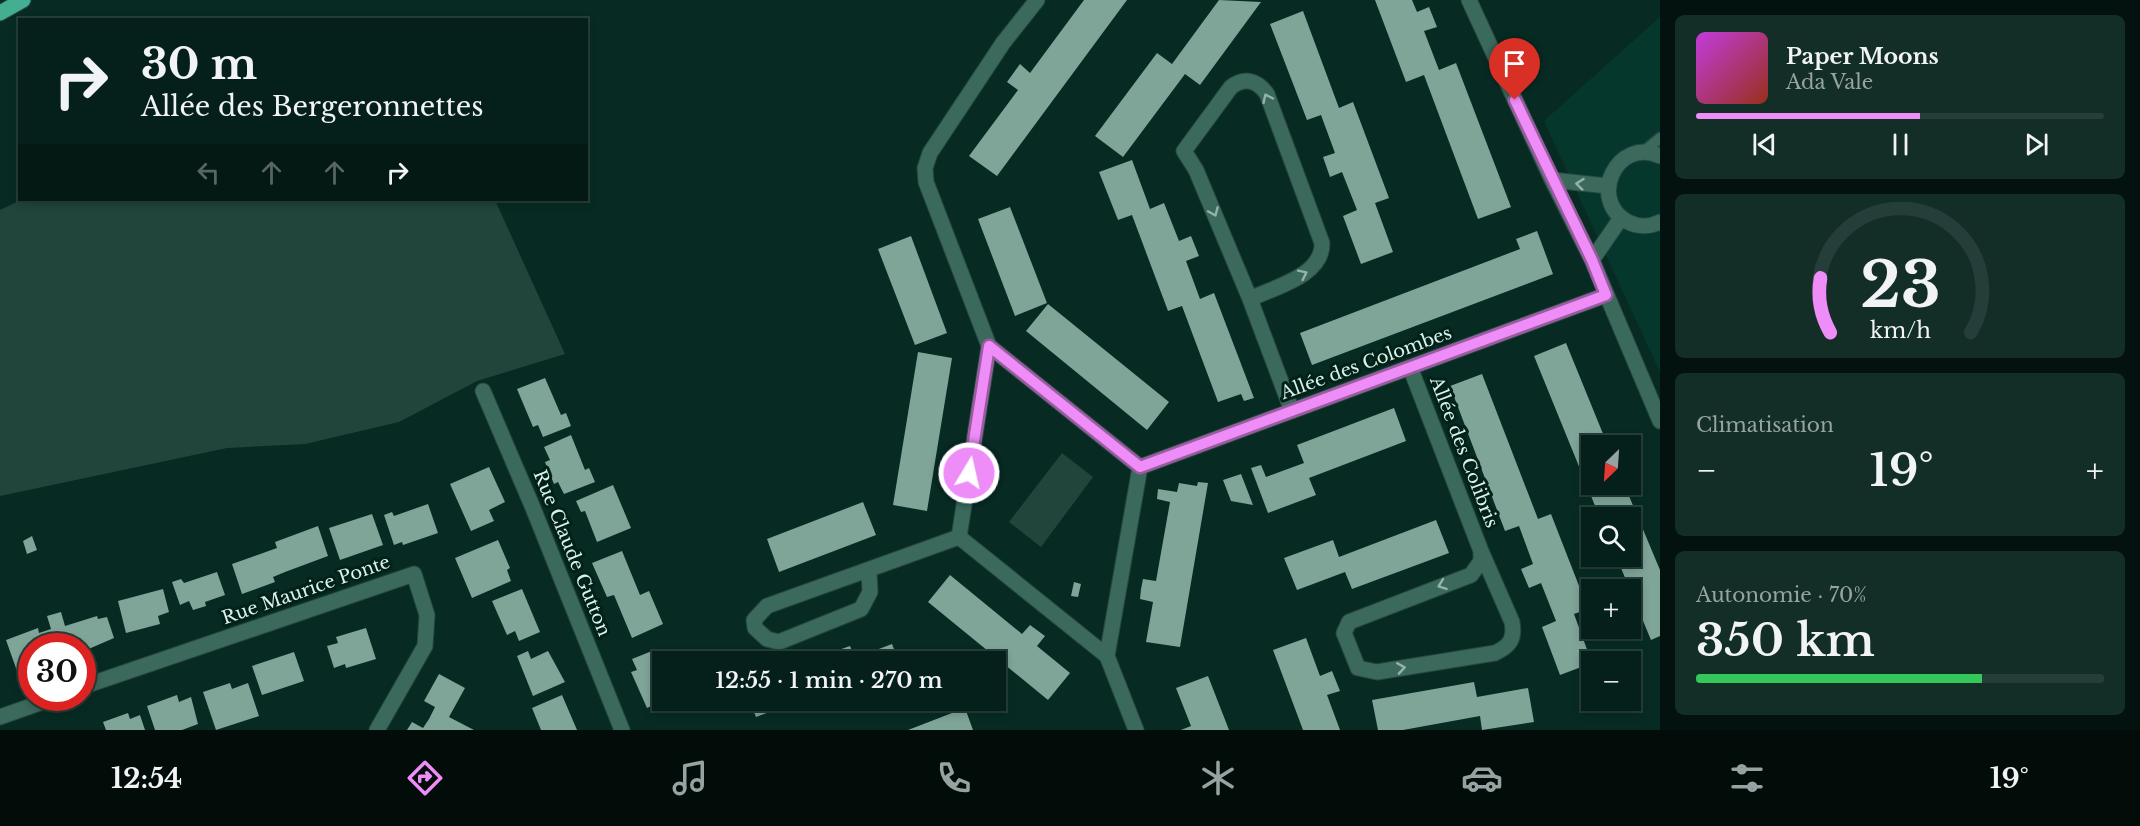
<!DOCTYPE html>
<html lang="fr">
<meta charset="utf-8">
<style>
:root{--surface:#05201a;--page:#132d27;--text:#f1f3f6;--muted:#97a3a2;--line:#263e39;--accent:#ee8cf8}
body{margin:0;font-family:"Libre Baskerville",serif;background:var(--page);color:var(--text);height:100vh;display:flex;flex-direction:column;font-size:22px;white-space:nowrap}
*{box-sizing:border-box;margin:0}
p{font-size:20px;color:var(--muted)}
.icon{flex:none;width:33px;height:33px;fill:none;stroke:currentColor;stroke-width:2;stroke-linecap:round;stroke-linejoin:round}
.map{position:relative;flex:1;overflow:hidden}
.drawer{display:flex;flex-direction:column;gap:15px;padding:15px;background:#03120e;width:480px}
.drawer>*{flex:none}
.hud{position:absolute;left:18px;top:18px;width:570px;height:183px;border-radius:0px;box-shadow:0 3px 9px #0003,0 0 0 2px var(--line);background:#05201a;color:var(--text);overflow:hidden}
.needle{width:39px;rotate:205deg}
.buttons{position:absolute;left:1581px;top:435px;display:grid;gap:12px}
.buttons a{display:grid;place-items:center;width:60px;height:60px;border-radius:0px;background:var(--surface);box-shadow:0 3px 9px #0003,0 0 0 2px var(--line);font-size:30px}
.speed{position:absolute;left:18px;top:633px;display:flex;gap:12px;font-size:30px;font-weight:700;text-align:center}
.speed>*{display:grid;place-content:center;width:78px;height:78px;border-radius:50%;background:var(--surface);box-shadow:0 3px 9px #0003,0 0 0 2px var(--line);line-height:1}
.speed .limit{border:9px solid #d22;background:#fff;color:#111}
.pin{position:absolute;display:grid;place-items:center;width:51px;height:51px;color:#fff;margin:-62px -26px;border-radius:50% 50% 50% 0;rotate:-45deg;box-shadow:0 0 6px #0007}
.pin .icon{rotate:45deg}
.me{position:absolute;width:66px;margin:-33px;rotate:9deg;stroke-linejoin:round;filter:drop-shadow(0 0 4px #0008)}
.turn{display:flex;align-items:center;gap:21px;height:126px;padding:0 24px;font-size:27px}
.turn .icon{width:78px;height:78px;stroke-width:2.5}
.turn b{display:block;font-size:42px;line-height:51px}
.lanes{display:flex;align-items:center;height:57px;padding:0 24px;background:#0003;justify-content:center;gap:30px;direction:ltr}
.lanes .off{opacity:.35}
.big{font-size:45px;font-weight:600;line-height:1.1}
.drawer .card{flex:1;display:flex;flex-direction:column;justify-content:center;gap:9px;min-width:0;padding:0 21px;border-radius:9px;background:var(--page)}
.drawer .dial{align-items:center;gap:0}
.dial svg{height:156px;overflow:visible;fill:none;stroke:var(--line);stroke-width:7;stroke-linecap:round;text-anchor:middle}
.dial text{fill:var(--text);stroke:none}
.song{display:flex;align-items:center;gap:18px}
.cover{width:72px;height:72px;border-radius:9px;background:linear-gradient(135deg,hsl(290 70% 55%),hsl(10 70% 35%))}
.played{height:6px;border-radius:3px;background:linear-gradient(90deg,var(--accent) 55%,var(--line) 55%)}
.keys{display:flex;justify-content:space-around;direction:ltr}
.heat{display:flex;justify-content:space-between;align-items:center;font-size:33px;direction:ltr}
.charge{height:9px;border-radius:4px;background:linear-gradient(90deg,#34c759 70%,var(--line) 0)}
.trip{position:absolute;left:652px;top:651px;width:354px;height:60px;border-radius:0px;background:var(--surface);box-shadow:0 3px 9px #0003,0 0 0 2px var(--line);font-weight:600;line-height:60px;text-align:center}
.menu{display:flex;height:96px;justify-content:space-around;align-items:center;background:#020d0a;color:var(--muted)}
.menu .icon{width:42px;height:42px}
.menu .active{color:var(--accent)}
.menu b{font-size:27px;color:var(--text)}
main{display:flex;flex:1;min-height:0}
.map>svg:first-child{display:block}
.built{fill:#06372c}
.green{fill:#21453b}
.building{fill:#7fa498}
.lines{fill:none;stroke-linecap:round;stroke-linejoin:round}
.service-casing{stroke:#25473f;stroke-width:13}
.minor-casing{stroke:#25473f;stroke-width:17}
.primary-casing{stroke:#25473f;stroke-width:17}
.service{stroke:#3b695c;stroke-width:10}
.minor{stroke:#3b695c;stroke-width:15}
.primary{stroke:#44ae93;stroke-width:15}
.oneway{stroke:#94b3aa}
.route-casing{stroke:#9b5ba1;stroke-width:15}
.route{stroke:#ee8cf8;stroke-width:10}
.labels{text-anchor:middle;stroke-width:6;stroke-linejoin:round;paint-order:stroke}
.street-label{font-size:18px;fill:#ddf0ea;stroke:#002219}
</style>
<main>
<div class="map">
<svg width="1660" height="730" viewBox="0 0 1660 730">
<rect width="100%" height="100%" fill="#072b23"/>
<!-- built -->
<path class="built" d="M 1660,17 L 1660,372 L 1544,121 Z"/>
<!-- green -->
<path class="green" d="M 21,200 L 495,200 L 565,354 L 477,381 L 399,422 L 305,444 L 227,448 L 0,496 L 0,210 Z
M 1062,453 L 1093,477 L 1041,547 L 1009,522 Z"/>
<!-- building -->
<path class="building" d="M 1084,0 L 1127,0 L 997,176 L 969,156 L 1018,90 L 1007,82 L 1020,64 L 1030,73 Z
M 1219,0 L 1261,2 L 1200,85 L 1185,74 L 1123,157 L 1095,136 L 1157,53 L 1172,64 Z
M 1375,0 L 1412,0 L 1417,12 L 1429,7 L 1437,27 L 1424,31 L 1439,70 L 1456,63 L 1511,207 L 1478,219 L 1424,75 L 1406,82 Z
M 1303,11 L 1339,108 L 1353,102 L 1389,198 L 1375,203 L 1393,252 L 1361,264 L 1343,216 L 1357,210 L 1342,172 L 1330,177 L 1323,157 L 1335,153 L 1321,115 L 1307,120 L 1270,24 Z
M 1132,160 L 1150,209 L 1164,203 L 1179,241 L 1191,236 L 1199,256 L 1186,261 L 1200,299 L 1214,293 L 1254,398 L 1244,401 L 1241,394 L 1218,402 L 1182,306 L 1168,311 L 1132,215 L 1118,220 L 1099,172 Z
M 1010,207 L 1047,303 L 1015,316 L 978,219 Z
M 1537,231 L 1553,274 L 1312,365 L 1300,333 L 1520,249 L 1516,239 Z
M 911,236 L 947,333 L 915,345 L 878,249 Z
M 1048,304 L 1169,402 L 1147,430 L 1026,331 Z
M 1566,343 L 1608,446 L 1592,446 L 1592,484 L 1624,484 L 1660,570 L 1660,636 L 1651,640 L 1616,556 L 1630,556 L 1630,518 L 1600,518 L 1534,356 Z
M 918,352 L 952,358 L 927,511 L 893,505 Z
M 1482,374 L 1538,519 L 1551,514 L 1588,609 L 1574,614 L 1592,663 L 1560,675 L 1542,627 L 1556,621 L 1541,583 L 1529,588 L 1521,569 L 1533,564 L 1519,526 L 1505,531 L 1450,386 Z
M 545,378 L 561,415 L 566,413 L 571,426 L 543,437 L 538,425 L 533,427 L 517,389 Z
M 1394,408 L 1406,441 L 1309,478 L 1316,495 L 1268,513 L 1251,468 L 1261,465 L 1266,477 L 1304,463 L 1297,445 Z
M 571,435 L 585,470 L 589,468 L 595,482 L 564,494 L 558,482 L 554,484 L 545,462 L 550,460 L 544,447 Z
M 489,467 L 505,502 L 489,510 L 494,521 L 471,531 L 450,484 Z
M 1241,474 L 1253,505 L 1231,501 L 1223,480 Z
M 1198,482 L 1208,483 L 1180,647 L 1146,642 L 1153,602 L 1140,599 L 1141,589 L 1143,579 L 1156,581 L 1170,502 L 1157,499 L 1158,489 L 1177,492 L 1179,483 L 1197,486 Z
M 613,485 L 631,528 L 597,542 L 585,511 L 581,512 L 576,501 Z
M 863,502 L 876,535 L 779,572 L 767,539 Z
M 428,504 L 438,533 L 403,545 L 402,542 L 394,545 L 384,515 L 392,512 L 394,516 Z
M 372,514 L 383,545 L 340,560 L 329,528 Z
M 1436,520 L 1449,553 L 1352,589 L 1345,572 L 1297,590 L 1284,558 L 1333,540 L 1339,557 Z
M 318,526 L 328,556 L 285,572 L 273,577 L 275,582 L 242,594 L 232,564 L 277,548 L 275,542 Z
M 32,536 L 37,550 L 27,554 L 23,541 Z
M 498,540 L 510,568 L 507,570 L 511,581 L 472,598 L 455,558 Z
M 622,551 L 640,595 L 649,591 L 663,624 L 632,638 L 614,595 L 607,597 L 592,563 Z
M 217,572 L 225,595 L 205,602 L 206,606 L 193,610 L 189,601 L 180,605 L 172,582 L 181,579 L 184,583 Z
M 950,575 L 1022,634 L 1030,625 L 1045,636 L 1037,646 L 1070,673 L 1048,700 L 928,602 Z
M 1074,582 L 1081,584 L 1078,597 L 1071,596 Z
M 163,589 L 169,612 L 158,616 L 160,624 L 126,633 L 118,601 Z
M 522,589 L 540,632 L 519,641 L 515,631 L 507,635 L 492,601 Z
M 61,612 L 65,626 L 97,616 L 98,619 L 107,617 L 114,638 L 84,651 L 82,654 L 82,646 L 32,646 L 32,666 L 17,671 L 6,640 L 38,628 L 39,633 L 51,629 L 47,616 Z
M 366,628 L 376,659 L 346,668 L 345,664 L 334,668 L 327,646 L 338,643 L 336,637 Z
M 1306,638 L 1320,676 L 1332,671 L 1340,691 L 1327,695 L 1340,730 L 1303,730 L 1273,650 Z
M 892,644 L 899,662 L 833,662 L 830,653 L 850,646 L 855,658 Z
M 528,651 L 531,659 L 548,651 L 565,682 L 533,696 L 517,656 Z
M 652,651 L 663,677 L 663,701 L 647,708 L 631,672 L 637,670 L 632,659 Z
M 294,652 L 304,681 L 262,695 L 252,666 Z
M 439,674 L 465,688 L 449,717 L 474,730 L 407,730 L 412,722 L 423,728 L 429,719 L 435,707 L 424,701 Z
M 1208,676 L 1229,730 L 1181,730 L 1191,726 L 1176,688 Z
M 1474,682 L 1477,697 L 1528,688 L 1534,722 L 1482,730 L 1480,716 L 1403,730 L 1378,730 L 1372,700 Z
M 230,683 L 232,689 L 248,683 L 259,716 L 216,730 L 203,692 Z
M 177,695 L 179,702 L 191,697 L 198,724 L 182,730 L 155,730 L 147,706 Z
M 562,695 L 577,730 L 541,730 L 532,708 Z
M 749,700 L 799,700 L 799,701 L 756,717 Z
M 805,700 L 840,700 L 840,701 L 809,712 Z
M 965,708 L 973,730 L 908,730 Z
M 128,713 L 130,719 L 140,715 L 145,730 L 106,730 L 103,722 Z"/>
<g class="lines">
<defs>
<path id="service" d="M 1643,152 L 1660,138"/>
<path id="minor" d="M 1469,0 L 1552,180 L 1592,260 L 1660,421
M 1660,156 C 1617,136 1587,200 1628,222 C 1638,227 1650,227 1660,222
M 1552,180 L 1608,186
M 1592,260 L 1621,218
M 1250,299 C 1274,287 1323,276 1322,243 L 1267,94 C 1257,80 1245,77 1231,87 L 1184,151 L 1196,170 L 1250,299 L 1292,411
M 989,346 L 926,182 L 925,168 L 930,153 L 1003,43 L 1037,0
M 1410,367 L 1481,551 L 1512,622 C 1515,639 1510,646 1495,653 L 1377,672 L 1358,668 L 1344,633 L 1349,622 L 1471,575 L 1481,561 L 1481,551
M 483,391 L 533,508 L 622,730
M 1140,467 L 1606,295
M 869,571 L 870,592 L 861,609 L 779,642 L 767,639 L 755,628 L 754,620 L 767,606 L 959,537
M 1107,656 L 1140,467 L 989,346 L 959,537 L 1107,656 L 1136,730
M 82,687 L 414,574 L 427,615 L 425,646 L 377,730
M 0,717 L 54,698"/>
<path id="primary" d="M 0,13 L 23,0"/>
</defs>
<!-- service casing -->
<use href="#service" class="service-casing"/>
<!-- minor casing -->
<use href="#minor" class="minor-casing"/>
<!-- primary casing -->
<use href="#primary" class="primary-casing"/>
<!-- service -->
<use href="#service" class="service"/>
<!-- minor -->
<use href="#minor" class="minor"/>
<!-- primary -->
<use href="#primary" class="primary"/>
</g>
<!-- one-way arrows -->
<defs><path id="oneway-chevron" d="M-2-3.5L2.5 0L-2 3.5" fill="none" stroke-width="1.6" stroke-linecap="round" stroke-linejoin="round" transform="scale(1.5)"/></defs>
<g class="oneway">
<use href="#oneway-chevron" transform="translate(1267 98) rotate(-115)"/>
<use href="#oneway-chevron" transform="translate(1580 184) rotate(-174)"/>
<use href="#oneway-chevron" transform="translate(1214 212) rotate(67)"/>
<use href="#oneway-chevron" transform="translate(1303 274) rotate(-26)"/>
<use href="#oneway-chevron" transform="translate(1442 585) rotate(160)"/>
<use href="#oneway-chevron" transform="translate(1401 668) rotate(-9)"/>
</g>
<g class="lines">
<defs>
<path id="route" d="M 969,473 L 989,346 L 1140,467 L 1606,295 L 1592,260 L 1515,100"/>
</defs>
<!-- route casing -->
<use href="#route" class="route-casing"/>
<!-- route -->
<use href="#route" class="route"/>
</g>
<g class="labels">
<!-- street labels -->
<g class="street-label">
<text transform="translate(1366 363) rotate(-20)" y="6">Allée des Colombes</text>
<text transform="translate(1464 452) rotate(69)" y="6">Allée des Colibris</text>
<text transform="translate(572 553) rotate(68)" y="6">Rue Claude Gutton</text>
<text transform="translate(306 590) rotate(-19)" y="6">Rue Maurice Ponte</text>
</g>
</g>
</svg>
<div class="buttons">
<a><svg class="needle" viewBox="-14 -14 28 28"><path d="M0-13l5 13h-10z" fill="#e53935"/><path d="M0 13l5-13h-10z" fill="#97a3a2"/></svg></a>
<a><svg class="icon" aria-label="search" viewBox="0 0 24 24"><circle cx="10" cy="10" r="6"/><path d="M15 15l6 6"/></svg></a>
<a>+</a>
<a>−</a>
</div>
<div class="speed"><div class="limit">30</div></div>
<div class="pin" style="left:1515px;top:100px;background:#d93025"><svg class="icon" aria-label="arrive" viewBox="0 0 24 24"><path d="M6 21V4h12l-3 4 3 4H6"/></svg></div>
<svg class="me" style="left:969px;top:473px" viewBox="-20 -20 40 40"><circle r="17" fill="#ee8cf8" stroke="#fff" stroke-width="3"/><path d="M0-11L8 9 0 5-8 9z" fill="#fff"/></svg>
<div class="trip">12:55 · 1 min · 270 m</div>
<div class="hud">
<div class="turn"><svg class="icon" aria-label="right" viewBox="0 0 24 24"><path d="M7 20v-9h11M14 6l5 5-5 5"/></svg><div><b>30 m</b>Allée des Bergeronnettes</div></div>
<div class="lanes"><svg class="icon off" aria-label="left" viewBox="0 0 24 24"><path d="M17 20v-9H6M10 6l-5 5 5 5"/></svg><svg class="icon off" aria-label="ahead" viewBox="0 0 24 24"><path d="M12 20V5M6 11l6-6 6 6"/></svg><svg class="icon off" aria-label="ahead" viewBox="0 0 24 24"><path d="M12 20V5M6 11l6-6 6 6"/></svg><svg class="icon" aria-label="right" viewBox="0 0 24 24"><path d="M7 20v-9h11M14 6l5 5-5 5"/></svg></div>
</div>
</div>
<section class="drawer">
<div class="card">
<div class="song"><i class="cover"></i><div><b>Paper Moons</b><p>Ada Vale</p></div></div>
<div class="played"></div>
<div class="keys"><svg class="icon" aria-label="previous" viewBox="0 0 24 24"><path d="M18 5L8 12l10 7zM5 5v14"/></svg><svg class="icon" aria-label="pause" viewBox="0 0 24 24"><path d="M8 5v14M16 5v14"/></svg><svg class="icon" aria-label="next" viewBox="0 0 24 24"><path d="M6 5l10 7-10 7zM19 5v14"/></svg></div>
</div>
<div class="card dial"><svg viewBox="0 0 100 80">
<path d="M14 69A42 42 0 1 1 86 69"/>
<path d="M14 69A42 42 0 0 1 9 41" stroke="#ee8cf8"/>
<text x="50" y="56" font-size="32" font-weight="700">23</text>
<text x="50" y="72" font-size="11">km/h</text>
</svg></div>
<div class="card"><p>Climatisation</p>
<div class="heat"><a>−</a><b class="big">19°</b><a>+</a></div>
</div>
<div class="card"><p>Autonomie · 70%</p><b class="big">350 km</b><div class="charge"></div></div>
</section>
</main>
<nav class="menu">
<b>12:54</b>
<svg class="icon active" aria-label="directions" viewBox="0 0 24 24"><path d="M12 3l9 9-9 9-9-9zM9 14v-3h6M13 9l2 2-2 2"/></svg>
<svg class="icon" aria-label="music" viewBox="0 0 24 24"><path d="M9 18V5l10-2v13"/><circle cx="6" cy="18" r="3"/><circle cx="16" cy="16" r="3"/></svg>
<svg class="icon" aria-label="phone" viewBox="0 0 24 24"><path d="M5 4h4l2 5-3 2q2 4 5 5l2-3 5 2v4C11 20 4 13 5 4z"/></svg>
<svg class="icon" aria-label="climate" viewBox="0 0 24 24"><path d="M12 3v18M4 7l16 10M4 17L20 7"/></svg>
<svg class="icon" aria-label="car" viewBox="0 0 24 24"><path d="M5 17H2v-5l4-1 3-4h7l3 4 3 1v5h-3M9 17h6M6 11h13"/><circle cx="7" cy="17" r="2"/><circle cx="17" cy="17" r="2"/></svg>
<svg class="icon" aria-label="filters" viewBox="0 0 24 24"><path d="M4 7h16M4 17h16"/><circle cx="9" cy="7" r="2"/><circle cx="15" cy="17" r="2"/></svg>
<b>19°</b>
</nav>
